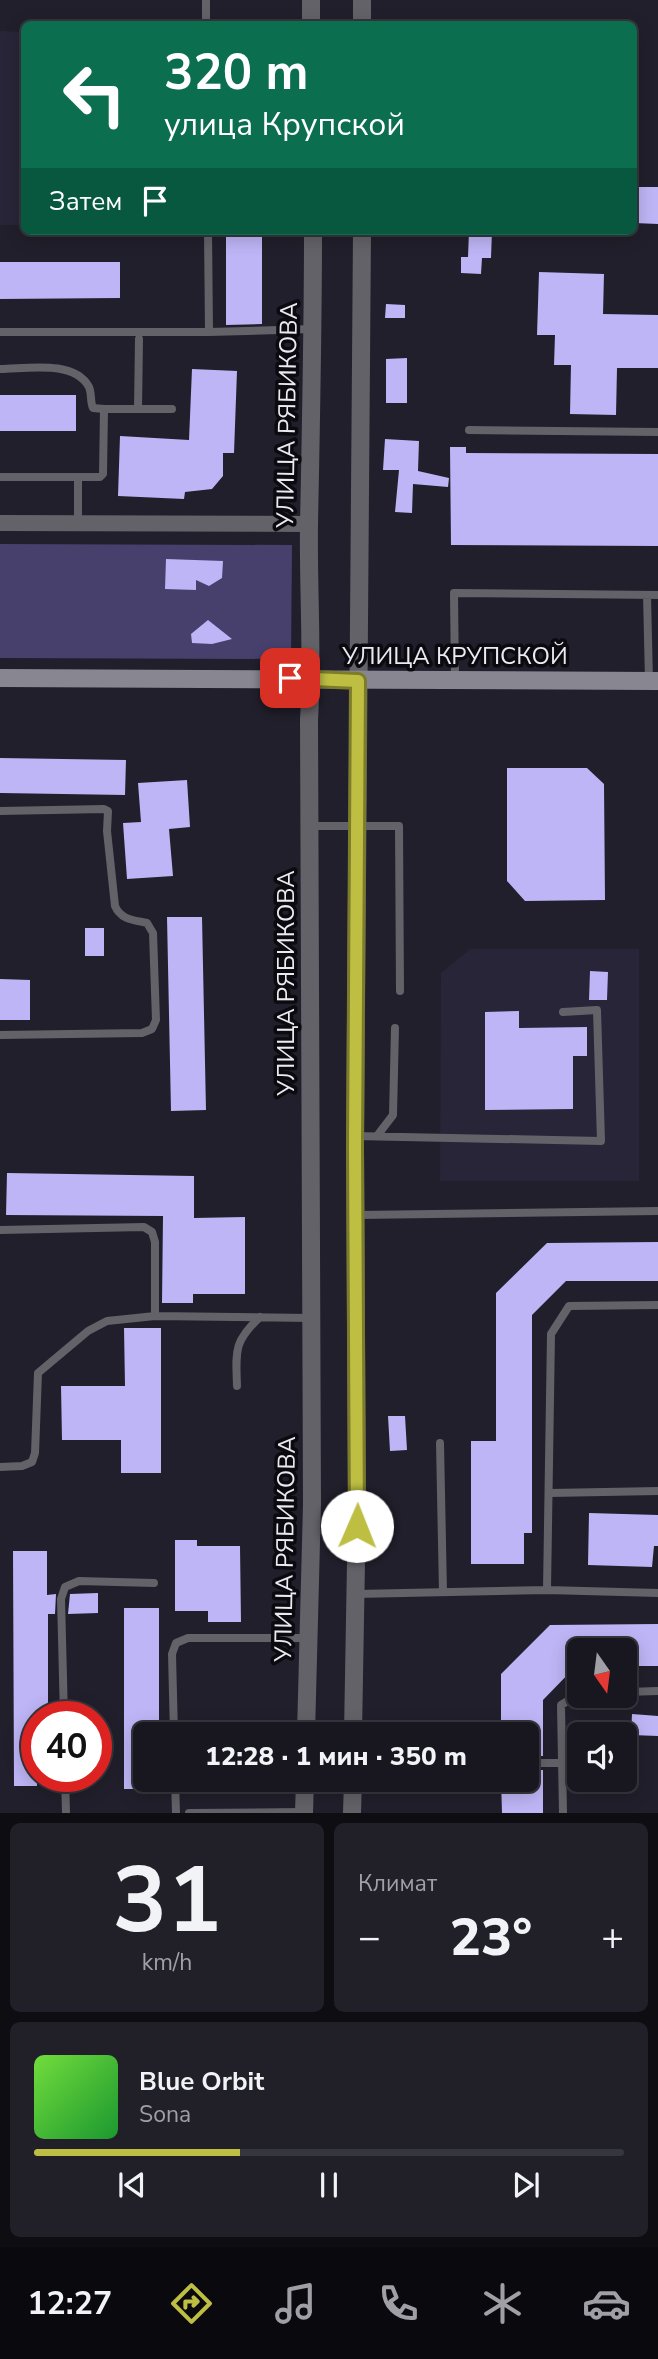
<!DOCTYPE html>
<html lang="ru">
<meta charset="utf-8">
<style>
:root{--surface:#181720;--page:#212029;--text:#f1f3f6;--muted:#9f9fa5;--line:#36363e;--accent:#bebf42}
body{margin:0;font-family:"Nunito Sans",sans-serif;background:var(--page);color:var(--text);height:100vh;display:flex;flex-direction:column;font-size:26px;white-space:nowrap}
*{box-sizing:border-box;margin:0}
p{font-size:23px;color:var(--muted)}
.icon{flex:none;width:38px;height:38px;fill:none;stroke:currentColor;stroke-width:2;stroke-linecap:round;stroke-linejoin:round}
.map{position:relative;height:1813px;overflow:hidden}
.panel{display:flex;flex-direction:column;gap:10px;padding:10px;background:#0d0d12;flex:1}
.panel>*{flex:none}
.top-card{position:absolute;left:21px;top:21px;width:616px;height:214px;border-radius:10px;box-shadow:0 4px 18px #0003,0 0 0 2px var(--line);background:#0b6e4f;color:#fff;overflow:hidden}
.needle{width:46px;rotate:166deg}
.buttons{position:absolute;left:567px;top:1638px;display:grid;gap:14px}
.buttons a{display:grid;place-items:center;width:70px;height:70px;border-radius:10px;background:var(--surface);box-shadow:0 4px 18px #0003,0 0 0 2px var(--line);font-size:35px}
.speed{position:absolute;left:21px;top:1701px;display:flex;gap:14px;font-size:35px;font-weight:700;text-align:center}
.speed>*{display:grid;place-content:center;width:91px;height:91px;border-radius:50%;background:var(--surface);box-shadow:0 4px 18px #0003,0 0 0 2px var(--line);line-height:1}
.speed .limit{border:10px solid #d22;background:#fff;color:#111}
.pin{position:absolute;display:grid;place-items:center;width:60px;height:60px;color:#fff;margin:-30px;border-radius:14px;box-shadow:0 4px 10px #0006}
.me{position:absolute;width:77px;margin:-38px;rotate:1deg;stroke-linejoin:round;filter:drop-shadow(0 0 5px #0008)}
.turn{display:flex;align-items:center;gap:24px;height:147px;padding:0 28px;font-size:32px}
.turn .icon{width:91px;height:91px;stroke-width:2.5}
.turn b{display:block;font-size:49px;line-height:60px}
.then{display:flex;align-items:center;height:66px;padding:0 28px;background:#0003;gap:14px;font-size:26px}
.big{font-size:52px;font-weight:800;line-height:1.1}
.panel .widget{flex:1;display:flex;flex-direction:column;justify-content:center;gap:10px;min-width:0;padding:0 24px;border-radius:10px;background:var(--page)}
.panel .dial{align-items:center;gap:0}
.dial b{font-size:91px;line-height:1}
.song{display:flex;align-items:center;gap:21px}
.cover{width:84px;height:84px;border-radius:10px;background:linear-gradient(135deg,hsl(100 70% 55%),hsl(130 70% 35%))}
.played{height:7px;border-radius:4px;background:linear-gradient(90deg,var(--accent) 35%,var(--line) 35%)}
.keys{display:flex;justify-content:space-around;direction:ltr}
.heat{display:flex;justify-content:space-between;align-items:center;font-size:38px;direction:ltr}
.panel .tiles{flex:1;display:grid;gap:10px;grid-template-columns:1fr 1fr}
.widget:last-child{grid-column:span 2}
.trip{position:absolute;left:133px;top:1722px;width:406px;height:70px;border-radius:10px;background:var(--surface);box-shadow:0 4px 18px #0003,0 0 0 2px var(--line);font-weight:800;line-height:70px;text-align:center}
.dock{display:flex;height:112px;justify-content:space-around;align-items:center;background:#0a090d;color:var(--muted)}
.dock .icon{width:49px;height:49px}
.dock .current{color:var(--accent)}
.dock b{font-size:32px;color:var(--text)}
.map>svg:first-child{display:block}
.built{fill:#272537}
.green{fill:#47406d}
.building{fill:#bdb5f5}
.lines{fill:none;stroke-linecap:round;stroke-linejoin:round}
.service{stroke:#626268;stroke-width:8}
.minor{stroke:#626268;stroke-width:16}
.tertiary{stroke:#626268;stroke-width:18}
.secondary{stroke:#888791;stroke-width:18}
.route-casing{stroke:#7c7c2b;stroke-width:18}
.route{stroke:#bebf42;stroke-width:12}
.labels{text-anchor:middle;stroke-width:7;stroke-linejoin:round;paint-order:stroke}
.street-label{font-size:24px;fill:#ebeaf3;stroke:#0a0a0f}
</style>
<div class="map">
<svg width="658" height="1813" viewBox="0 0 658 1813">
<rect width="100%" height="100%" fill="#201f2b"/>
<!-- built -->
<path class="built" d="M 0,31 L 24,32 L 24,225 L 0,225 Z
M 470,949 L 639,949 L 639,1181 L 440,1181 L 441,973 Z"/>
<!-- green -->
<path class="green" d="M 0,544 L 292,545 L 291,659 L 0,658 Z"/>
<!-- building -->
<path class="building" d="M 634,187 L 658,187 L 658,224 L 634,223 Z
M 226,231 L 262,231 L 262,324 L 226,325 Z
M 469,231 L 492,231 L 491,258 L 482,258 L 481,274 L 461,273 L 461,257 L 468,257 Z
M 0,262 L 120,262 L 120,298 L 0,299 Z
M 539,272 L 604,274 L 603,314 L 658,315 L 658,368 L 617,368 L 616,415 L 570,414 L 571,365 L 554,365 L 555,335 L 537,335 Z
M 386,304 L 405,305 L 405,318 L 385,318 Z
M 407,358 L 407,403 L 386,403 L 386,359 Z
M 192,369 L 237,371 L 234,453 L 223,453 L 223,476 L 212,489 L 185,492 L 184,499 L 118,496 L 120,436 L 189,440 Z
M 0,395 L 76,395 L 76,431 L 0,431 Z
M 385,439 L 419,441 L 418,471 L 449,478 L 448,487 L 413,484 L 412,513 L 395,512 L 399,470 L 383,470 Z
M 450,447 L 466,447 L 466,453 L 658,454 L 658,546 L 451,545 Z
M 166,559 L 223,561 L 222,578 L 209,586 L 196,580 L 196,590 L 165,589 Z
M 208,620 L 232,639 L 212,644 L 192,643 L 191,634 Z
M 0,758 L 126,760 L 125,795 L 0,793 Z
M 507,768 L 587,768 L 604,784 L 605,900 L 525,901 L 507,881 Z
M 187,780 L 190,827 L 169,829 L 173,876 L 127,879 L 123,823 L 141,822 L 138,783 Z
M 167,917 L 202,917 L 206,1110 L 171,1111 Z
M 85,928 L 104,928 L 104,956 L 85,956 Z
M 590,971 L 608,972 L 607,1000 L 589,1000 Z
M 0,979 L 30,980 L 30,1020 L 0,1020 Z
M 519,1011 L 519,1028 L 587,1027 L 587,1056 L 573,1056 L 573,1109 L 485,1110 L 485,1012 Z
M 7,1173 L 194,1176 L 194,1218 L 245,1217 L 245,1294 L 193,1294 L 193,1303 L 162,1303 L 163,1216 L 6,1215 Z
M 658,1242 L 658,1281 L 566,1281 L 532,1315 L 532,1533 L 524,1533 L 524,1564 L 471,1564 L 471,1441 L 496,1441 L 496,1293 L 547,1243 Z
M 124,1328 L 161,1328 L 161,1473 L 121,1473 L 121,1440 L 62,1440 L 61,1386 L 125,1386 Z
M 388,1416 L 405,1416 L 407,1450 L 390,1451 Z
M 589,1513 L 658,1515 L 658,1546 L 654,1546 L 652,1567 L 588,1565 Z
M 175,1540 L 197,1540 L 197,1546 L 240,1546 L 241,1622 L 208,1622 L 208,1611 L 175,1611 Z
M 13,1551 L 47,1551 L 47,1595 L 56,1594 L 55,1614 L 48,1614 L 48,1717 L 37,1717 L 37,1786 L 14,1786 Z
M 98,1593 L 98,1613 L 68,1614 L 70,1594 Z
M 124,1608 L 159,1608 L 159,1734 L 145,1734 L 145,1789 L 124,1789 Z
M 658,1624 L 658,1666 L 625,1666 L 625,1650 L 579,1650 L 579,1663 L 543,1700 L 543,1756 L 527,1756 L 527,1734 L 501,1734 L 501,1674 L 550,1625 Z
M 632,1714 L 658,1716 L 658,1736 L 631,1735 Z
M 527,1770 L 543,1770 L 543,1813 L 502,1813 L 501,1780 L 527,1780 Z"/>
<g class="lines">
<!-- service -->
<path class="service" d="M 206,0 L 206,24
M 0,332 L 209,332 L 208,231
M 209,332 L 313,329
M 0,369 C 25,369 74,359 89,387 C 92,394 90,402 93,408 L 104,409
M 138,409 L 139,339
M 469,430 L 658,432
M 0,477 L 100,477 L 103,474 L 104,409 L 172,409
M 78,523 L 78,478
M 647,595 L 649,681
M 455,680 L 454,593 L 658,595
M 0,811 L 104,809 L 108,811 L 107,831 L 115,906 C 121,920 134,920 147,923 L 153,933 L 156,1020 L 152,1029 L 142,1033 L 0,1035
M 309,826 L 399,826 L 400,991
M 355,1136 L 601,1141 L 597,1010 L 563,1012
M 377,1136 L 393,1115 L 395,1028
M 357,1215 L 658,1211
M 0,1230 L 144,1227 L 152,1232 L 155,1242 L 155,1316
M 237,1386 C 236,1352 233,1342 260,1317
M 440,1443 L 443,1592
M 0,1467 L 22,1466 L 32,1462 L 35,1453 L 38,1373 L 88,1331 L 107,1321 L 155,1316 L 311,1318
M 550,1493 L 658,1491
M 547,1590 L 658,1593
M 356,1594 L 547,1590 L 551,1334 L 569,1306 L 658,1305
M 625,1692 L 658,1691
M 64,1717 L 61,1599 L 65,1587 L 79,1581 L 154,1583
M 174,1734 L 172,1654 L 176,1643 L 188,1638 L 308,1638
M 527,1763 L 562,1763
M 65,1776 L 66,1813
M 175,1780 L 176,1813
M 189,1813 L 304,1812
M 563,1813 L 561,1705 L 579,1694"/>
<!-- minor -->
<path class="minor" d="M 0,523 L 309,524"/>
<!-- tertiary -->
<path class="tertiary" d="M 311,0 L 311,24
M 362,0 L 362,24
M 306,1734 L 312,1504 L 309,720 C 313,655 308,589 309,524 C 311,426 313,329 313,231
M 353,1734 L 357,1504 L 355,1146 L 362,231
M 304,1813 L 305,1780
M 352,1813 L 353,1780"/>
<!-- secondary -->
<path class="secondary" d="M 0,678 L 658,681"/>
</g>
<g class="lines">
<defs>
<path id="route" d="M 290,678 L 358,681 L 355,1146 L 357,1526"/>
</defs>
<!-- route casing -->
<use href="#route" class="route-casing"/>
<!-- route -->
<use href="#route" class="route"/>
</g>
<g class="labels">
<!-- street labels -->
<g class="street-label">
<text transform="translate(287 415) rotate(-89)" y="8">УЛИЦА РЯБИКОВА</text>
<text x="455" y="664">УЛИЦА КРУПСКОЙ</text>
<text transform="translate(286 983) rotate(-90)" y="8">УЛИЦА РЯБИКОВА</text>
<text transform="translate(285 1549) rotate(-89)" y="8">УЛИЦА РЯБИКОВА</text>
</g>
</g>
</svg>
<div class="buttons">
<a><svg class="needle" viewBox="-14 -14 28 28"><path d="M0-13l5 13h-10z" fill="#e53935"/><path d="M0 13l5-13h-10z" fill="#9f9fa5"/></svg></a>
<a><svg class="icon" aria-label="sound" viewBox="0 0 24 24"><path d="M4 9h4l5-4v14l-5-4H4zM17 9q2 3 0 6"/></svg></a>
</div>
<div class="speed"><div class="limit">40</div></div>
<div class="pin" style="left:290px;top:678px;background:#d93025"><svg class="icon" aria-label="arrive" viewBox="0 0 24 24"><path d="M6 21V4h12l-3 4 3 4H6"/></svg></div>
<svg class="me" style="left:357px;top:1526px" viewBox="-20 -20 40 40"><circle r="19" fill="#fff"/><path d="M0-13L10 11 0 6-10 11z" fill="#bebf42"/></svg>
<div class="trip">12:28 · 1 мин · 350 m</div>
<div class="top-card">
<div class="turn"><svg class="icon" aria-label="left" viewBox="0 0 24 24"><path d="M17 20v-9H6M10 6l-5 5 5 5"/></svg><div><b>320 m</b>улица Крупской</div></div>
<div class="then">Затем<svg class="icon" aria-label="arrive" viewBox="0 0 24 24"><path d="M6 21V4h12l-3 4 3 4H6"/></svg></div>
</div>
</div>
<section class="panel">
<div class="tiles">
<div class="widget dial"><b>31</b><p>km/h</p></div>
<div class="widget"><p>Климат</p>
<div class="heat"><a>−</a><b class="big">23°</b><a>+</a></div>
</div>
<div class="widget">
<div class="song"><i class="cover"></i><div><b>Blue Orbit</b><p>Sona</p></div></div>
<div class="played"></div>
<div class="keys"><svg class="icon" aria-label="previous" viewBox="0 0 24 24"><path d="M18 5L8 12l10 7zM5 5v14"/></svg><svg class="icon" aria-label="pause" viewBox="0 0 24 24"><path d="M8 5v14M16 5v14"/></svg><svg class="icon" aria-label="next" viewBox="0 0 24 24"><path d="M6 5l10 7-10 7zM19 5v14"/></svg></div>
</div>
</div>
</section>
<nav class="dock">
<b>12:27</b>
<svg class="icon current" aria-label="directions" viewBox="0 0 24 24"><path d="M12 3l9 9-9 9-9-9zM9 14v-3h6M13 9l2 2-2 2"/></svg>
<svg class="icon" aria-label="music" viewBox="0 0 24 24"><path d="M9 18V5l10-2v13"/><circle cx="6" cy="18" r="3"/><circle cx="16" cy="16" r="3"/></svg>
<svg class="icon" aria-label="phone" viewBox="0 0 24 24"><path d="M5 4h4l2 5-3 2q2 4 5 5l2-3 5 2v4C11 20 4 13 5 4z"/></svg>
<svg class="icon" aria-label="climate" viewBox="0 0 24 24"><path d="M12 3v18M4 7l16 10M4 17L20 7"/></svg>
<svg class="icon" aria-label="car" viewBox="0 0 24 24"><path d="M5 17H2v-5l4-1 3-4h7l3 4 3 1v5h-3M9 17h6M6 11h13"/><circle cx="7" cy="17" r="2"/><circle cx="17" cy="17" r="2"/></svg>
</nav>
